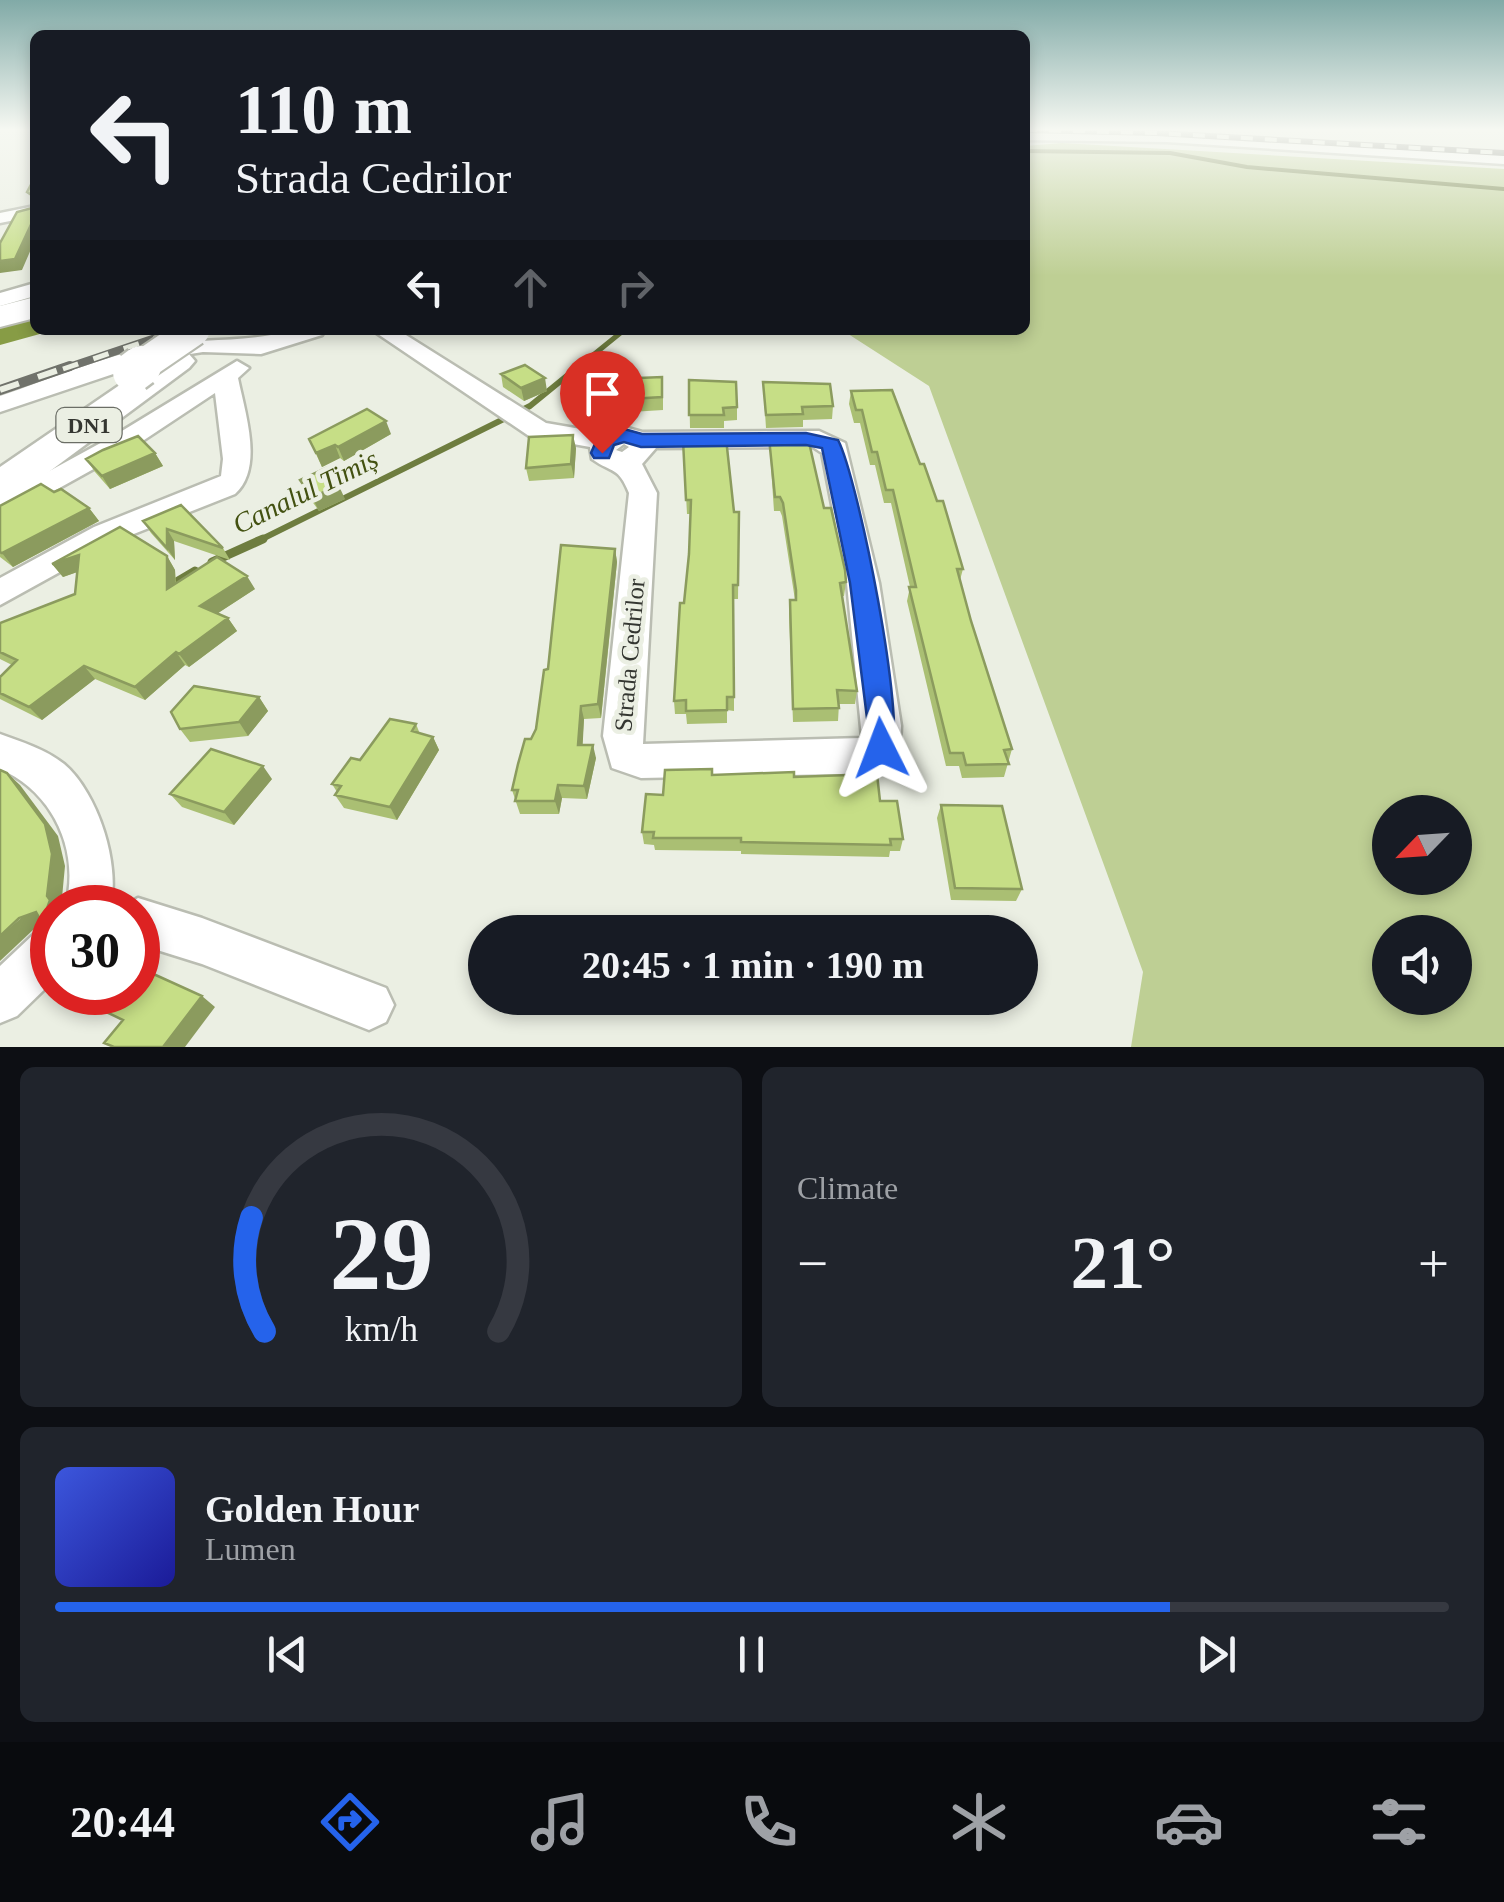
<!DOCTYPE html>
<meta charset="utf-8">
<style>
:root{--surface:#171b24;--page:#20242c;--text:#f1f3f6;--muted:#9ea1a6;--line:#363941;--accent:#2563eb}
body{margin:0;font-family:Georgia,serif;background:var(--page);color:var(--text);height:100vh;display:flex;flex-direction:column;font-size:38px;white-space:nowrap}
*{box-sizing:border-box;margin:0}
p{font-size:32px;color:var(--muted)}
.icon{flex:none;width:55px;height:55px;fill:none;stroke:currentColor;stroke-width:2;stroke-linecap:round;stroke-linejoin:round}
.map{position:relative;height:1047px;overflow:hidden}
.details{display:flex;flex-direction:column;gap:20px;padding:20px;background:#0d0f14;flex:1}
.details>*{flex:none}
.banner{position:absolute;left:30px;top:30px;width:1000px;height:305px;border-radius:15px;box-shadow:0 5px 15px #0003;background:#171b24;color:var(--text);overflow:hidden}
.needle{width:65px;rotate:245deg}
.tools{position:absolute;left:1372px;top:795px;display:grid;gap:20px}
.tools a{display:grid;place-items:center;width:100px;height:100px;border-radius:50%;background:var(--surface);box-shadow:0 5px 15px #0003;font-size:50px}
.speed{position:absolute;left:30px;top:885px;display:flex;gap:20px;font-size:50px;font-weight:700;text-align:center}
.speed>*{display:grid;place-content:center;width:130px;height:130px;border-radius:50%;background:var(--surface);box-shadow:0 5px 15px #0003;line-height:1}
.speed .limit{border:15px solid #d22;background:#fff;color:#111}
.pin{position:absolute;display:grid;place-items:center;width:85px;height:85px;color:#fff;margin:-102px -42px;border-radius:50% 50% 50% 0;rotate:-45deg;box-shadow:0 0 10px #0007}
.pin .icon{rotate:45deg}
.me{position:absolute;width:110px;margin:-55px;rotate:357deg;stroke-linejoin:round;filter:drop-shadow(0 0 8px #0008)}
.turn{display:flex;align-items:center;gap:35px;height:210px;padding:0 40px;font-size:45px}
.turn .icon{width:130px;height:130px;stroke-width:2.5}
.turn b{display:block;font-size:70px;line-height:85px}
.lanes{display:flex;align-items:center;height:95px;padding:0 40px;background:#0003;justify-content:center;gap:50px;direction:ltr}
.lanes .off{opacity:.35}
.big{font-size:75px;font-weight:700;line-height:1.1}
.details .widget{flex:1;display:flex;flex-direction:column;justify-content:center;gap:15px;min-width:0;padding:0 35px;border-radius:15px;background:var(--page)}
.details .dial{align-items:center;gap:0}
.dial svg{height:260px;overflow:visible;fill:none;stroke:var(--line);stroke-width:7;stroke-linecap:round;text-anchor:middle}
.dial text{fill:var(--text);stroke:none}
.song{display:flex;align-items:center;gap:30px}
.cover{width:120px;height:120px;border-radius:15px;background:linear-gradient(135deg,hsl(230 70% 55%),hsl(240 70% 35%))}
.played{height:10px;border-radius:5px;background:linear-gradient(90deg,var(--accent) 80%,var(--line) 80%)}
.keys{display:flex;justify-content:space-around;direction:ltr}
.heat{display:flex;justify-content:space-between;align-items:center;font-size:55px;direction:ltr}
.details .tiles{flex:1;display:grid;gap:20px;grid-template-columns:1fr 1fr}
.widget:last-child{grid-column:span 2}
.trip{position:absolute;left:468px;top:915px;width:570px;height:100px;border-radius:50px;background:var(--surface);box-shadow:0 5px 15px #0003;font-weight:700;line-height:100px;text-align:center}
.dock{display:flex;height:160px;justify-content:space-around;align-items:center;background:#090b0e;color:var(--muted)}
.dock .icon{width:70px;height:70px}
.dock .active{color:var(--accent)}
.dock b{font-size:45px;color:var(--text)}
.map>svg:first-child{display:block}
.green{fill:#becf94;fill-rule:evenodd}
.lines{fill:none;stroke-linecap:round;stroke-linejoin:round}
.stream-far3{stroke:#6e7d3f;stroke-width:4}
.stream-far2{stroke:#6e7d3f;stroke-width:5}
.stream-far1{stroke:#6e7d3f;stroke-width:6}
.stream{stroke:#6e7d3f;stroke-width:9}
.river{fill:#879c45;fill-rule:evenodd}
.minor-casing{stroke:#babdb2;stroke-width:5}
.primary-casing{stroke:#babdb2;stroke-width:5}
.trunk-casing{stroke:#babdb2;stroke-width:4}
.minor{fill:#fff;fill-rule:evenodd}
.primary{fill:#fff;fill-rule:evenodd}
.trunk{fill:#fff;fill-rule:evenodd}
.rail-far2-casing{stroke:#70726b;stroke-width:6}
.rail-far1-casing{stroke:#70726b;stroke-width:8}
.rail-casing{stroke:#70726b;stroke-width:10}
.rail-far2{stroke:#ebefe3;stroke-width:4;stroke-dasharray:12;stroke-linecap:butt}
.rail-far1{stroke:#ebefe3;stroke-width:5;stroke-dasharray:16;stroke-linecap:butt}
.rail{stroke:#ebefe3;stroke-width:6;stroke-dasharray:20;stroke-linecap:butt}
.primary-bridge-far1-casing{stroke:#babdb2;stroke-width:35;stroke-linecap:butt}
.primary-bridge-casing{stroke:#babdb2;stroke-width:45;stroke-linecap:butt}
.primary-bridge-far1{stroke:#fff;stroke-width:31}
.primary-bridge{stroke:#fff;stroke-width:40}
.wall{fill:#aabf73}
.shaded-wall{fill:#8b9b5e}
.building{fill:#c6de86;stroke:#8b9b5e;stroke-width:2.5}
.route{fill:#2563eb;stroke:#184099;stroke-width:2.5}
.labels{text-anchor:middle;stroke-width:9;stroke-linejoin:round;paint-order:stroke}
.shield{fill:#ebefe3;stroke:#6b6e66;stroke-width:2.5}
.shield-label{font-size:22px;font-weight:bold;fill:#343631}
.street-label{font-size:25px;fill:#343631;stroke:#ebefe3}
.water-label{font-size:28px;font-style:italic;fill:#435111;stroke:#ebefe3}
</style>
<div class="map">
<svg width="1504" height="1047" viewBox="0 0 1504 1047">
<rect width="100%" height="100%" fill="#ebefe3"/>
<!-- green -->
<path class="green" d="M 1062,143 L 1504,169 L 1504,1047 L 1131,1047 L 1143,972 L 929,386 L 842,330 L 1025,330 L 1025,146 ZM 1390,812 L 1455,812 L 1455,878 L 1390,878 ZM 1390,932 L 1455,932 L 1455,998 L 1390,998 Z"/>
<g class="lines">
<!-- stream-far3 -->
<path class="stream-far3" d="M 1025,151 L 1170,153 L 1247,167 L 1504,189"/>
<!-- stream-far2 -->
<path class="stream-far2" d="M 576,369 L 624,330"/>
<!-- stream-far1 -->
<path class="stream-far1" d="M 258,541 L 530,406 L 579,366"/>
<!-- stream -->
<path class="stream" d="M 212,562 L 263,539
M 168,587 L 195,571"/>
<!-- river -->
<path class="river" d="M 35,315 L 35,330 L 47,332 L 0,345 L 0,324 Z"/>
<defs>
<path id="minor" d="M 1025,132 L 1167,134 L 1504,154 L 1504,164 L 1167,142 L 1025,140 Z
M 35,206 L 35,216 L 0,223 L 0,213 Z
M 35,283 L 35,296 L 0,306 L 0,293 Z
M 291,330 L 325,330 L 322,335 L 261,354 L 203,352 L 158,359 L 0,412 L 0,396 C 50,379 102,357 154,346 C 201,337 246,344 291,330 Z
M 372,330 L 398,330 L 546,423 L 604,433 L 624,427 L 642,432 L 819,431 L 845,443 L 879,583 L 901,726 C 900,770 880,771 841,774 L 641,778 L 612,768 L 603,736 L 629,493 C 618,466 613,474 592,459 L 590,447 L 529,436 ZM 624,444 L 629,447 L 622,452 L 616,450 ZM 813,447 L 822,453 L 847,583 L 862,738 L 643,744 L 657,493 L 642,464 L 656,448 Z
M 237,361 L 249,368 L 238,378 C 245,413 264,468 235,494 L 116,541 L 0,605 L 0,578 L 94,527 L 221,476 L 223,459 L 215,393 L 135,446 L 0,521 L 0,498 L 117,434 Z
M 0,734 C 22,742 45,749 64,764 C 98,793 121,865 110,908 L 65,908 C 81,851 53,792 0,769 Z
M 138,898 L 202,918 L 386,988 L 394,1005 L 386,1022 L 369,1030 L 202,964 L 138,944 L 138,908 L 121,908 Z
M 52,927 L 52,982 L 17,1016 L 0,1023 L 0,966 L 35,933 Z"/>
<path id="primary" d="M 177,350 L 189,354 L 195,361 L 189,368 L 15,497 L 0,501 L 0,467 L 165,354 Z"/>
<path id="trunk" d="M 35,297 L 35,318 L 0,327 L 0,306 Z"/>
</defs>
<!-- minor casing -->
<use href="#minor" class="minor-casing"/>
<!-- primary casing -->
<use href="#primary" class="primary-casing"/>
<!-- trunk casing -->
<use href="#trunk" class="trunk-casing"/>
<!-- minor -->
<use href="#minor" class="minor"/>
<!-- primary -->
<use href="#primary" class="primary"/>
<!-- trunk -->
<use href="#trunk" class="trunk"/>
<defs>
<path id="rail-far2" d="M 1025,130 L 1157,133 L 1504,153"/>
<path id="rail-far1" d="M 63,369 L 179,330"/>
<path id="rail" d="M 0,390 L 70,366"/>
</defs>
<!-- rail-far2 casing -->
<use href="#rail-far2" class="rail-far2-casing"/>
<!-- rail-far1 casing -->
<use href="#rail-far1" class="rail-far1-casing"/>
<!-- rail casing -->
<use href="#rail" class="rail-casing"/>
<!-- rail-far2 -->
<use href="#rail-far2" class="rail-far2"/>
<!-- rail-far1 -->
<use href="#rail-far1" class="rail-far1"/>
<!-- rail -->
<use href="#rail" class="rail"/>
<defs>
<path id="primary-bridge-far1" d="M 137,369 L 194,330"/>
<path id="primary-bridge" d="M 133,372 L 141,366"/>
</defs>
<!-- primary-bridge-far1 casing -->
<use href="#primary-bridge-far1" class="primary-bridge-far1-casing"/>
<!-- primary-bridge casing -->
<use href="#primary-bridge" class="primary-bridge-casing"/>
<!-- primary-bridge-far1 -->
<use href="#primary-bridge-far1" class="primary-bridge-far1"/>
<!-- primary-bridge -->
<use href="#primary-bridge" class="primary-bridge"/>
</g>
<!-- wall -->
<path class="wall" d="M 501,374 L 547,391 L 524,401 L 503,387 Z
M 689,380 L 737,407 L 737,420 L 724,421 L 724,428 L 690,428 Z
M 763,382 L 833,406 L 832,419 L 803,420 L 803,427 L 766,428 Z
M 663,390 L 663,410 L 615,413 L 613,400 Z
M 851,391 L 920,464 L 937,501 L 963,569 L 960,580 L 971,621 L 1012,749 L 1004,777 L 962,778 L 959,766 L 946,766 L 907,601 L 910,587 L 891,503 L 884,503 L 875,465 L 870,465 L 860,423 L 854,423 L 849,404 Z
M 391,434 L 344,461 L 340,458 L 322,467 L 309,439 Z
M 769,438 L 824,508 L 846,582 L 844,596 L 842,596 L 857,691 L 855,704 L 839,704 L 838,721 L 793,722 L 789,614 L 790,600 L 795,600 L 782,516 L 780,511 L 774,511 Z
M 683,440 L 734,512 L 739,512 L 738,599 L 734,599 L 734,711 L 727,710 L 727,723 L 687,724 L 686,714 L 675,714 L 674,701 L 689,554 L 691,514 L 687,514 Z
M 576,448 L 574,478 L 529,481 L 526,468 Z
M 155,453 L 163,466 L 110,489 L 95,472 L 86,459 Z
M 300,480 L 345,499 L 319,511 L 306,493 Z
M 54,492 L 89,508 L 99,521 L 13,567 L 0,557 L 0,506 Z
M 143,521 L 223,548 L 230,560 L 174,541 L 175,560 L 151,533 Z
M 615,549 L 617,562 L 601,718 L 584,719 L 582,745 L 596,758 L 587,799 L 562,798 L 559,814 L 520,814 L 512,790 L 536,729 L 548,669 Z
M 167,556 L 175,570 L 176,584 L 255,589 L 218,613 L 228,618 L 237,631 L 189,667 L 185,665 L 145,700 L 95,679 L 42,720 L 0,699 L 0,677 L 12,665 L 0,659 L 0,623 L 75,594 L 77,572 L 63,577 L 52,564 Z
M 259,697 L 268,711 L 248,736 L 190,742 L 180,729 Z
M 416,724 L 420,734 L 433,737 L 439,750 L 397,820 L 344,808 L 335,795 L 337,792 L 332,784 L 360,760 Z
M 712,775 L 794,777 L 880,801 L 903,839 L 900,851 L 890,851 L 889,857 L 741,854 L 741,851 L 655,850 L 654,845 L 644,844 L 642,832 Z
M 272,779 L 234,825 L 182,807 L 170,794 Z
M 941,805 L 1022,889 L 1016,901 L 951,900 L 937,818 Z"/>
<!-- shaded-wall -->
<path class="shaded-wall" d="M 35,216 L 35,240 L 22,270 L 0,273 L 0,261 Z
M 545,378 L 547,391 L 524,401 L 521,388 Z
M 386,421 L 391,434 L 344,461 L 338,447 Z
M 573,435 L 576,448 L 574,478 L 571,464 Z
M 335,445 L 340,458 L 322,467 L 316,453 Z
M 155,453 L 163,466 L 110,489 L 102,476 Z
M 339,486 L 345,499 L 319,511 L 312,497 Z
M 89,508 L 99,521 L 13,567 L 2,553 Z
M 167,529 L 174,541 L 175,560 L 167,548 Z
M 615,549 L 617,562 L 601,718 L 598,704 Z
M 79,555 L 89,568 L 63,577 L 52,564 Z
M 167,556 L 175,570 L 176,602 L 167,589 Z
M 247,576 L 255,589 L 209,619 L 200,606 Z
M 228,618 L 237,631 L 189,667 L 179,654 Z
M 176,652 L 185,665 L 145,700 L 135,687 Z
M 84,666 L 95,679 L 42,720 L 29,707 Z
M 259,697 L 268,711 L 248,736 L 239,722 Z
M 581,706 L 584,719 L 582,758 L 578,745 Z
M 433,737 L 439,750 L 397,820 L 390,807 Z
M 593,745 L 596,758 L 587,799 L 584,786 Z
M 263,766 L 272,779 L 234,825 L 224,812 Z
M 7,773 L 20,785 L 58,836 L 65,866 L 61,908 L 52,908 L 52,929 L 47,925 L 34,929 L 0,961 L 0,936 L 47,896 Z
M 558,785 L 562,798 L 559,814 L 555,801 Z
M 202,996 L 215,1007 L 185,1047 L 163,1047 Z"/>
<!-- building -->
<path class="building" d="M 35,177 L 35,216 L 15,259 L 0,261 L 0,243 L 17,212 L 32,208 L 33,196 L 27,192 Z
M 525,365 L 545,378 L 521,388 L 501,374 Z
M 662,377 L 662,397 L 613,400 L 615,379 Z
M 689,380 L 736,382 L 737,407 L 723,408 L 724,415 L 689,415 Z
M 763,382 L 830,384 L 833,406 L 802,407 L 803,414 L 766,415 Z
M 892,390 L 920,464 L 924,464 L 937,501 L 943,501 L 963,569 L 957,569 L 971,621 L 1012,749 L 1004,750 L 1009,764 L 966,765 L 963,753 L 950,753 L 909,587 L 916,587 L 893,490 L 886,490 L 877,452 L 872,452 L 862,410 L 856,410 L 851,391 Z
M 367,409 L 386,421 L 338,447 L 335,445 L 316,453 L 309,439 Z
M 573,435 L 571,464 L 526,468 L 529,437 Z
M 138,436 L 155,453 L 102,476 L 86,459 L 103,450 Z
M 689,438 L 726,438 L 734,512 L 739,512 L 738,585 L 733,585 L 734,697 L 727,697 L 727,710 L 686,711 L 686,700 L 674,701 L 680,603 L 684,603 L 689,554 L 691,500 L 686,500 L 683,440 Z
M 769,438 L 808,438 L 824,508 L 831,508 L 845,570 L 846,582 L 840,583 L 857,691 L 837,690 L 839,708 L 793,709 L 790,600 L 796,600 L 796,590 L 783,503 L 780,497 L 775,497 Z
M 326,468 L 339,486 L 312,497 L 300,480 Z
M 41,484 L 54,492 L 61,489 L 89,508 L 2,553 L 0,552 L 0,506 Z
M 181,505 L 223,548 L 167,529 L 167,548 L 143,521 Z
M 120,527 L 167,556 L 167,589 L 217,557 L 247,576 L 200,606 L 228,618 L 179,654 L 176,652 L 135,687 L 84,666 L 29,707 L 0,693 L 0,677 L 17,660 L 0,652 L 0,623 L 75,594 L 79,555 L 52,564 Z
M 561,545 L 615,549 L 598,704 L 581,706 L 578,745 L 593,745 L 584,786 L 558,785 L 555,801 L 515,801 L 518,790 L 512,790 L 518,764 L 525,739 L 531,739 L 536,729 L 544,670 L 548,669 Z
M 194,686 L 259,697 L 239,722 L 180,729 L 171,712 Z
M 390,719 L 416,724 L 412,731 L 433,737 L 390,807 L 335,795 L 341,786 L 332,784 L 351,758 L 360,760 Z
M 211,749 L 263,766 L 224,812 L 170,794 Z
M 712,769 L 712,775 L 794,772 L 794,777 L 877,774 L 880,801 L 897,801 L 903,839 L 890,839 L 891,845 L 741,842 L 741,838 L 653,838 L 654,832 L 642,832 L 646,794 L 663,795 L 665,770 Z
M 0,770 L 7,773 L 45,824 L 52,854 L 47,896 L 50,900 L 44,917 L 41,921 L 36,912 L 19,918 L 0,936 Z
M 941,805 L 1002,806 L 1022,889 L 955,888 Z
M 138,967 L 202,996 L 163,1047 L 114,1047 L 104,1043 L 123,1020 L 100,1009 L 114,992 L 138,992 Z"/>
<!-- sky -->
<linearGradient id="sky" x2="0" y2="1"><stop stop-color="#81aaa7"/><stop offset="0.47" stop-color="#f6f8f2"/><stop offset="1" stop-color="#f6f8f2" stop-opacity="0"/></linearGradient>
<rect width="1504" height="276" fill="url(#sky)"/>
<!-- route -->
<path class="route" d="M 624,429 L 642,434 L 806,433 L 838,440 C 858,478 907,723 891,757 L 881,761 L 870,757 L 866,748 L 868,726 L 850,583 L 822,448 L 806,445 L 641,447 L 624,442 L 614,445 L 609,458 L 594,458 L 591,453 L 598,437 Z"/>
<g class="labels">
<!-- shield labels -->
<rect class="shield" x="56.5" y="408" width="65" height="34" rx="8"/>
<g class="shield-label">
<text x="89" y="433">DN1</text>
</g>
<!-- street labels -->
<g class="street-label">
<text transform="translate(629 655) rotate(-85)" y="9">Strada Cedrilor</text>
</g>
<!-- water labels -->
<g class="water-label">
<text transform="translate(305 491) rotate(-26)" y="10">Canalul Timiș</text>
</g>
</g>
</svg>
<div class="tools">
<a><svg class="needle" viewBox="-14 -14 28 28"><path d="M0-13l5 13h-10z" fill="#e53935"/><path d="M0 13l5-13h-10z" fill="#9ea1a6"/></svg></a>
<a><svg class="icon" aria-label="sound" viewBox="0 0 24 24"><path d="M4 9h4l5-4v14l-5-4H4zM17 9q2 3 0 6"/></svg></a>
</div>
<div class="speed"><div class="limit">30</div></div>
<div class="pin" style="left:602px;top:453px;background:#d93025"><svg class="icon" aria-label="arrive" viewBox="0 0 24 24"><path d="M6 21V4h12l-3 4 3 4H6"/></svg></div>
<svg class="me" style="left:881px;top:748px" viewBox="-20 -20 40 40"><path d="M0-17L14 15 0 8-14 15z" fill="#2563eb" stroke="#fff" stroke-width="4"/></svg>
<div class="trip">20:45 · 1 min · 190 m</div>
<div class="banner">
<div class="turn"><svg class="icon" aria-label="left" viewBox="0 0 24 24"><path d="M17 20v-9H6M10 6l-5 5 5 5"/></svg><div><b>110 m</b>Strada Cedrilor</div></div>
<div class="lanes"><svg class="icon" aria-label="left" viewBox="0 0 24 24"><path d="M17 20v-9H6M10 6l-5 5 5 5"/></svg><svg class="icon off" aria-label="ahead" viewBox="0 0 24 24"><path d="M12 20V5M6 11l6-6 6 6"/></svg><svg class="icon off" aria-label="right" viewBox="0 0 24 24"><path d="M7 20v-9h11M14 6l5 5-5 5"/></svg></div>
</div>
</div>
<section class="details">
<div class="tiles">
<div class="widget dial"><svg viewBox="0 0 100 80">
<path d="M14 69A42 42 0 1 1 86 69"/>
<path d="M14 69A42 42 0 0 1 10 34" stroke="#2563eb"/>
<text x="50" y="56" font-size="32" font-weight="700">29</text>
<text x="50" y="72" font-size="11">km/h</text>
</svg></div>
<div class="widget"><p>Climate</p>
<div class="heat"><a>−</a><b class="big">21°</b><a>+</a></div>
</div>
<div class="widget">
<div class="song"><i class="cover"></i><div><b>Golden Hour</b><p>Lumen</p></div></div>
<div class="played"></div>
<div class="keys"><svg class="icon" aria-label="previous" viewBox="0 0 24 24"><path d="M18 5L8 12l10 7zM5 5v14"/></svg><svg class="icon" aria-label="pause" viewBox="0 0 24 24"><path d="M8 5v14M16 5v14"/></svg><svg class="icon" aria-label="next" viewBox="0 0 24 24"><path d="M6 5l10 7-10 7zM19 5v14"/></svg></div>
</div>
</div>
</section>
<nav class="dock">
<b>20:44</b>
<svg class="icon active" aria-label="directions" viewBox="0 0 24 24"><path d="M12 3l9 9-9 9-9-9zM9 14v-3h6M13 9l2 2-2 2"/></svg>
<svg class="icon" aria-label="music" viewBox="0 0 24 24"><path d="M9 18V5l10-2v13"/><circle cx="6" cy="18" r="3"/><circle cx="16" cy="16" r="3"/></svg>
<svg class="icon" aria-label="phone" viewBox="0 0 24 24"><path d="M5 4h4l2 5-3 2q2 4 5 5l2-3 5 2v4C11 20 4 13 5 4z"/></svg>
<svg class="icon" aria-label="climate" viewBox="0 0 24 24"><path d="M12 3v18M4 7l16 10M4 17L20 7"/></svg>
<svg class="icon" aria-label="car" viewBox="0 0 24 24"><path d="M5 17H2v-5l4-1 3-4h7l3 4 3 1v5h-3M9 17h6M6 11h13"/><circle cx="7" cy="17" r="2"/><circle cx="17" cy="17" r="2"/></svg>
<svg class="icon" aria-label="filters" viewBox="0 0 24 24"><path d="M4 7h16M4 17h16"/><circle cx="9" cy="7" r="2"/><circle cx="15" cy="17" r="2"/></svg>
</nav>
